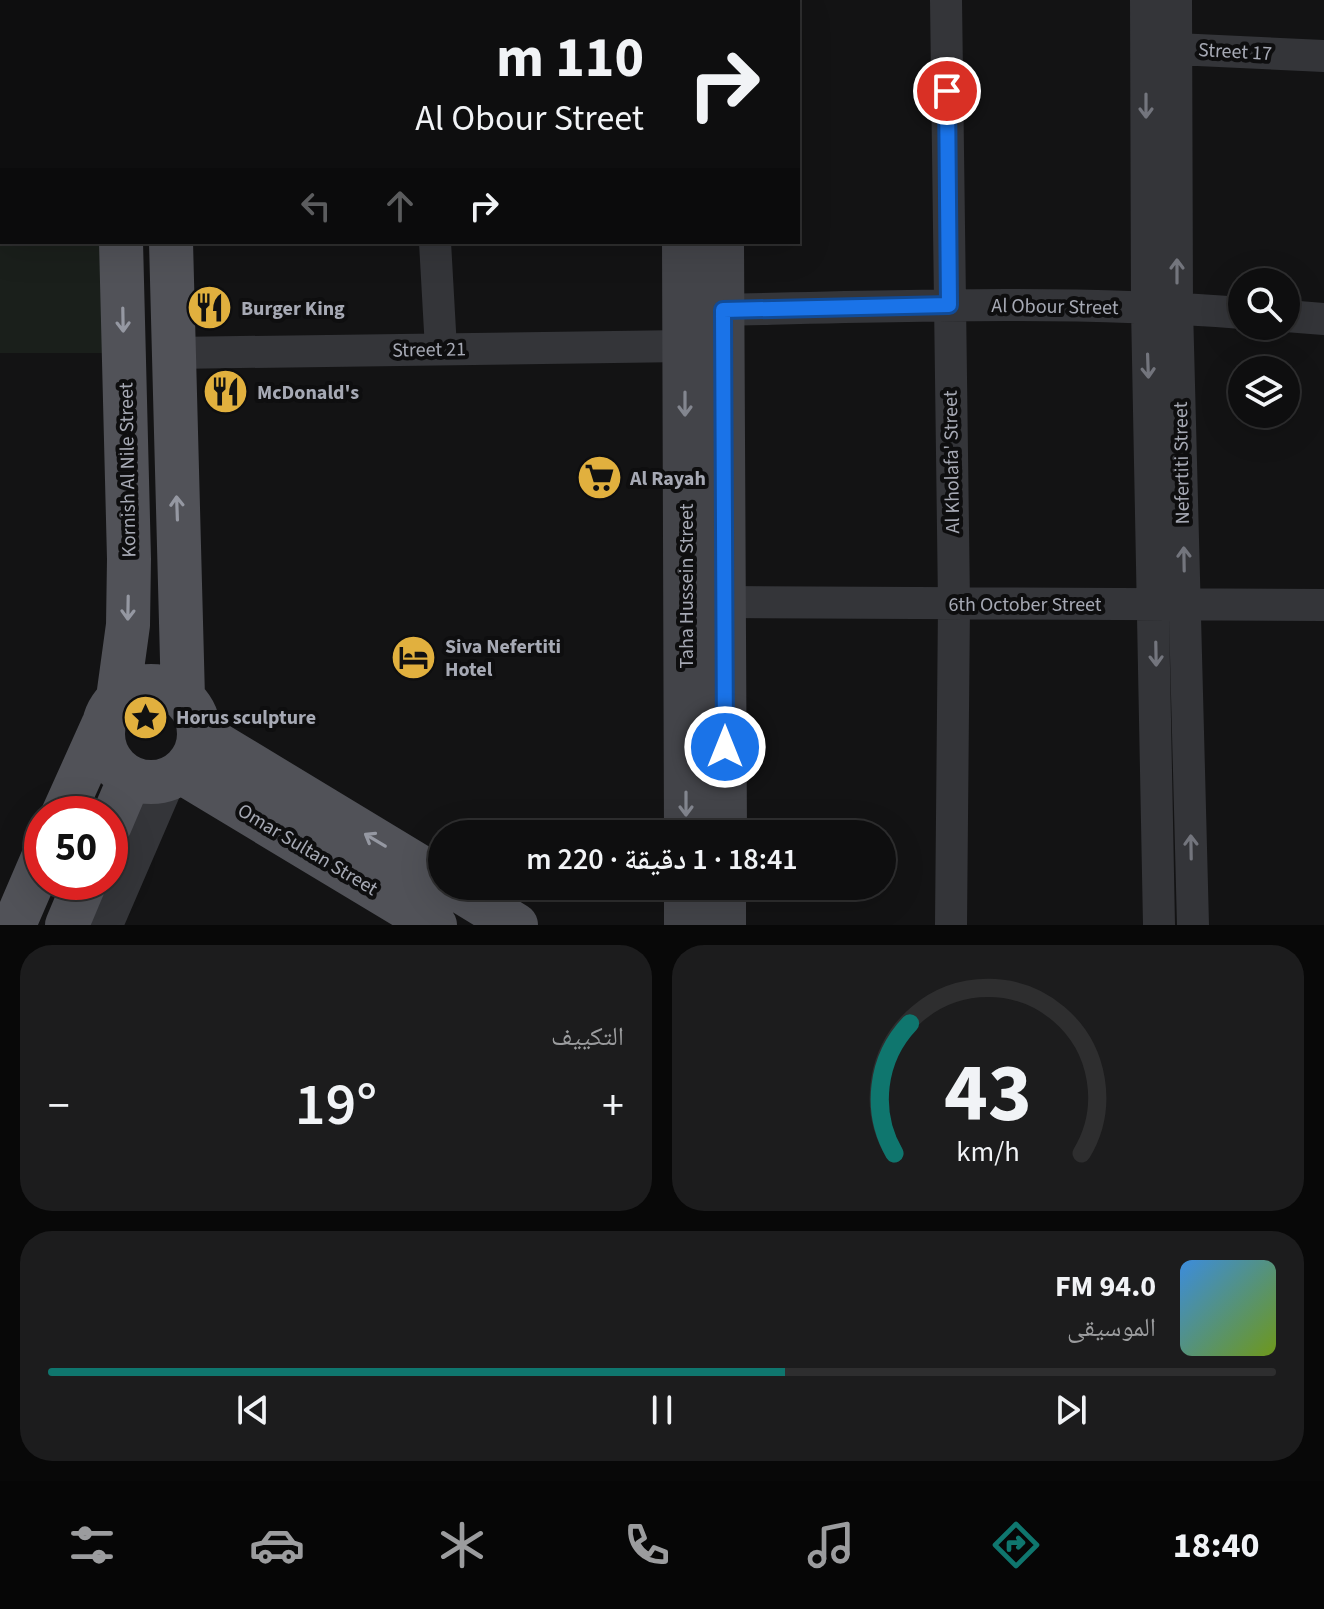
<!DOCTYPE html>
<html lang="ar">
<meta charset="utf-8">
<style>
:root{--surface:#0e0e0f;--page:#1c1c1d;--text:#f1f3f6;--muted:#9b9c9e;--line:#2e2e2f;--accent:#0f766e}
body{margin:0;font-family:"Source Sans 3","Noto Naskh Arabic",sans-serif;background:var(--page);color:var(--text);direction:rtl;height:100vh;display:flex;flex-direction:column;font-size:30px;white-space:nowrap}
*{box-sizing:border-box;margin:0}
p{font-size:26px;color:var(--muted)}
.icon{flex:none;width:44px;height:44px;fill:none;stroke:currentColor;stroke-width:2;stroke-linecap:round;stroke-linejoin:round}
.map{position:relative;height:925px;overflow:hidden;direction:ltr}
.side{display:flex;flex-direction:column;gap:20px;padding:20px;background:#080808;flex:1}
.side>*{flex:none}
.hud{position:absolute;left:0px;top:0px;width:800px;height:244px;box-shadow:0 8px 32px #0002,0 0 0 2px var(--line);direction:rtl;background:#0e0e0f;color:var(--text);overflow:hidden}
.buttons{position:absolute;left:1228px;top:268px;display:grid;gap:16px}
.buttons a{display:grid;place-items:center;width:72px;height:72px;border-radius:50%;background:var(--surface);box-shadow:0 8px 32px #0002,0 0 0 2px var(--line);font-size:40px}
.speed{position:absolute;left:24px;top:796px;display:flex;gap:16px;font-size:40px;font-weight:700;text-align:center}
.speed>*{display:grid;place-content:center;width:104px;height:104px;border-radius:50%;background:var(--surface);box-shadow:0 8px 32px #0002,0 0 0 2px var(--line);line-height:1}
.speed .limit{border:12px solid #d22;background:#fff;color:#111}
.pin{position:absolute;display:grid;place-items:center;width:68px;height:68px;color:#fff;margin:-34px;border:4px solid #fff;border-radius:50%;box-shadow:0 2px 8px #0007}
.me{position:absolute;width:88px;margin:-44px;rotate:0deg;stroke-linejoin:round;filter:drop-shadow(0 0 6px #0008)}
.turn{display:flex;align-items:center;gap:28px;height:168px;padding:0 24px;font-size:36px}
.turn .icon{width:104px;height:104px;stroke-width:2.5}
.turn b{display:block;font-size:56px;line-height:68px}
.lanes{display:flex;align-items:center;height:76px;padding:0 24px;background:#0003;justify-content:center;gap:40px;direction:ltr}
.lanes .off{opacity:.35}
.big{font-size:60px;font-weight:600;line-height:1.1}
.side .tile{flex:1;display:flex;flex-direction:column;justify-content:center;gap:12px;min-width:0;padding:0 28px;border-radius:32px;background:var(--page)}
.side .dial{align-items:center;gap:0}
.dial svg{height:208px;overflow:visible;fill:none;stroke:var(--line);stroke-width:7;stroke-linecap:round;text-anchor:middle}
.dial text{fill:var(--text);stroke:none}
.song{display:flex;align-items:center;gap:24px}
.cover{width:96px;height:96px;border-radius:12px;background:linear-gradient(135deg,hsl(210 70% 55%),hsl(80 70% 35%))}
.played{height:8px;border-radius:4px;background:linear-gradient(90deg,var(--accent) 60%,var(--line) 60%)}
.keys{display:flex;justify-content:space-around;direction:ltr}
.heat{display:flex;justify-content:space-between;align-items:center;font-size:44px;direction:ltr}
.side .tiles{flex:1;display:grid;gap:20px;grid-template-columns:1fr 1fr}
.tile:last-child{grid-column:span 2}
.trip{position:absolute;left:428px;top:820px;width:468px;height:80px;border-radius:40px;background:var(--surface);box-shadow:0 8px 32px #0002,0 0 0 2px var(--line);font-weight:600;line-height:80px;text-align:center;direction:rtl}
.tabs{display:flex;height:128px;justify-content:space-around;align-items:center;background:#060606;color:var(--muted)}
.tabs .icon{width:56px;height:56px}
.tabs .current{color:var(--accent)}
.tabs b{font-size:36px;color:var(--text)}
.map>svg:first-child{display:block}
.green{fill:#1a1f1b}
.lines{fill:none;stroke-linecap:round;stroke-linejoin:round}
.minor{stroke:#343539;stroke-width:32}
.secondary{stroke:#434449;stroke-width:44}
.primary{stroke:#515258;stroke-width:44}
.oneway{stroke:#73757d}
.oneway2{stroke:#9598a2}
.oneway3{stroke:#83868f}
.route-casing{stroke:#114b97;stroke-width:20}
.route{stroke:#1a73e8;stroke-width:14}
.labels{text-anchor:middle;stroke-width:8;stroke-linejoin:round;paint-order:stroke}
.street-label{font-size:20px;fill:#a6a9b4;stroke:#0e0e0f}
.poi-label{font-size:20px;font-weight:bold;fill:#a6a9b4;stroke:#0e0e0f;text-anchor:start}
</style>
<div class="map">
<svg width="1324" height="925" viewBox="0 0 1324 925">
<rect width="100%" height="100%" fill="#131314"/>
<!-- green -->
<path class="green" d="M 0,0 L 95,0 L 2,2 L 2,242 L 101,242 L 104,353 L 0,353 Z"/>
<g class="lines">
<!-- minor -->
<path class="minor" d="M 946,0 L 954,604 L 951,925
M 1146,0 L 1147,308 L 1159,925
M 1176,0 L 1177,308 L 1193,925
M 1155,48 L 1324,56
M 435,242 L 441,349
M 723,310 C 896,306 1070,300 1242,313
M 1286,316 L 1324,319
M 173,353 L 685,346
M 725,602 L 1324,605
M 107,925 L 170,779"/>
<!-- secondary -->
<path class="secondary" d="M 680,0 L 680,2
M 717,0 L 717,2
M 684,242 L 686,834
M 722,242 L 725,834
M 686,886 L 686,925
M 724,925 L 724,886"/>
<!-- primary -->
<path class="primary" d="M 115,0 L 115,2
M 166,0 L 166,2
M 171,242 L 183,698
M103 734a48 48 0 1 1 96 0a48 48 0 1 1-96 0Z
M 118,698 L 128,625 L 129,559 L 121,242
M 199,733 L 442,880
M 181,772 L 435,925
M 63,814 L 103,725
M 110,825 L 130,778
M 452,886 L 516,925
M 14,925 L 42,860
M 67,925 L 85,882"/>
</g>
<!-- one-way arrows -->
<defs><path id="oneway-shaft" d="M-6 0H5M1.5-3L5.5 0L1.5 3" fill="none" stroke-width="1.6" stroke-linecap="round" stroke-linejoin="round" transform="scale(2)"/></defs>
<g class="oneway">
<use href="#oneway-shaft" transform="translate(1146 106) rotate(90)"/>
<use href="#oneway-shaft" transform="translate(1177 271) rotate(-90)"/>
<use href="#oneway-shaft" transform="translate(1148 366) rotate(88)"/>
<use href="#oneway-shaft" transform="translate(1184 559) rotate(-91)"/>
<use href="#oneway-shaft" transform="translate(1156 654) rotate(89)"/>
<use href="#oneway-shaft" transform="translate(1191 847) rotate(-91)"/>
</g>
<g class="oneway2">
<use href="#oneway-shaft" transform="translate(123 320) rotate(89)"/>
<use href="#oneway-shaft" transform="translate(177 508) rotate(-92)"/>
<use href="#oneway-shaft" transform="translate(128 608) rotate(91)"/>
<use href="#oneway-shaft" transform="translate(375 840) rotate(-149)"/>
</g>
<g class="oneway3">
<use href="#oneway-shaft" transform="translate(685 404) rotate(90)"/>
<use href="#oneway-shaft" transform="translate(686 804) rotate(90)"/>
</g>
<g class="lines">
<defs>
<path id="route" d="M 725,747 L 723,310 L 949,305 L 947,91"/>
</defs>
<!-- route casing -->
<use href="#route" class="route-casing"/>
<!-- route -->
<use href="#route" class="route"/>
</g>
<!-- icons -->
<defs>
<symbol id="restaurant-disc" viewBox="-11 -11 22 22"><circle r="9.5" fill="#e1b03e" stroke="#0e0e0f"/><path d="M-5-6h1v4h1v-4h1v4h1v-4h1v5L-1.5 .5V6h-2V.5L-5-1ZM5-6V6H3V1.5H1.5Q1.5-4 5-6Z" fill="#111"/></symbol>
<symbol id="supermarket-disc" viewBox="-11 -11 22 22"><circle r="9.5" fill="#e1b03e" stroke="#0e0e0f"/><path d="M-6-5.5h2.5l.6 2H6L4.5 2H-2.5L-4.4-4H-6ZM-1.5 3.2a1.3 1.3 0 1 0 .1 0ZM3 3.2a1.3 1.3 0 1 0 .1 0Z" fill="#111"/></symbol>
<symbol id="hotel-disc" viewBox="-11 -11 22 22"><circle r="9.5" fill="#e1b03e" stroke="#0e0e0f"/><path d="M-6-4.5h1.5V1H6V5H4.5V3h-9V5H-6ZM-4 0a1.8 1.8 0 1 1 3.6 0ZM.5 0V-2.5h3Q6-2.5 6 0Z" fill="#111"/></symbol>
<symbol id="sight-disc" viewBox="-11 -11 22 22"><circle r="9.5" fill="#e1b03e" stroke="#0e0e0f"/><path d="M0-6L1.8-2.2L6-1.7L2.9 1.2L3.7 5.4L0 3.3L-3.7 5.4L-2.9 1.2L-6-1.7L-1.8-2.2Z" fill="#111"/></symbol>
</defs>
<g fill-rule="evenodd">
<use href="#restaurant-disc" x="184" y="282" width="51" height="51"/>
<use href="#restaurant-disc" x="200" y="366" width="51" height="51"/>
<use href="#supermarket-disc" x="574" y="452" width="51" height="51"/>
<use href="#hotel-disc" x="388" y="632" width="51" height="51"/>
<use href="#sight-disc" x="120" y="692" width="51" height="51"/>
</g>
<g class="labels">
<!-- street labels -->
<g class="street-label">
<text transform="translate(1235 51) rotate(3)" y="7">Street 17</text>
<text transform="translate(1055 306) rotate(1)" y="7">Al Obour Street</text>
<text transform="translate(429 349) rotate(-1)" y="7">Street 21</text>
<text transform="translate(951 462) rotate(-91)" y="7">Al Kholafa' Street</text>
<text transform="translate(1181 463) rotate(-91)" y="7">Nefertiti Street</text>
<text transform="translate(127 470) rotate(-91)" y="7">Kornish Al Nile Street</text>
<text transform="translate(686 586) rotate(-90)" y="7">Taha Hussein Street</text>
<text x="1025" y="611">6th October Street</text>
<text transform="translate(308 849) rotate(31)" y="7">Omar Sultan Street</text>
</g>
<!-- poi labels -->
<g class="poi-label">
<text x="241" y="315">Burger King</text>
<text x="257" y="399">McDonald's</text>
<text x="630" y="485">Al Rayah</text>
<text x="445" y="653">Siva Nefertiti<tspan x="445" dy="23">Hotel</tspan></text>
<text x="176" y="724">Horus sculpture</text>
</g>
</g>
</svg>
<div class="buttons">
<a><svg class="icon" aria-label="search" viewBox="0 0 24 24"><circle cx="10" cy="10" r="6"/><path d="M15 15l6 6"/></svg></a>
<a><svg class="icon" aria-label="layers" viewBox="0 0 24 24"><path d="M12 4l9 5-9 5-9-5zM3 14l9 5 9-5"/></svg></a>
</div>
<div class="speed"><div class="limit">50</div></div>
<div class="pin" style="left:947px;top:91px;background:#d93025"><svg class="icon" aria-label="arrive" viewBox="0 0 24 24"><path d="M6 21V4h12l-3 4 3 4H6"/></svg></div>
<svg class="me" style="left:725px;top:747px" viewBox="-20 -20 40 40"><circle r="17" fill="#1a73e8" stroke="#fff" stroke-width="3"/><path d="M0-11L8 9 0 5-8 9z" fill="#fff"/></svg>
<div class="trip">18:41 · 1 دقيقة · 220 m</div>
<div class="hud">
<div class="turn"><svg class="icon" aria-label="right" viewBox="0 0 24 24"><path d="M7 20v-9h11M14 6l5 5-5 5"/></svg><div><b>110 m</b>Al Obour Street</div></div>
<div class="lanes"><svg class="icon off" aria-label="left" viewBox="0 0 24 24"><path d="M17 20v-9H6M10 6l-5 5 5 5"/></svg><svg class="icon off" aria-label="ahead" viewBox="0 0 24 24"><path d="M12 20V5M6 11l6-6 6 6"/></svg><svg class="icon" aria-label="right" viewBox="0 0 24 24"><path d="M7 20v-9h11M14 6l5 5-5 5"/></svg></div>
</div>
</div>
<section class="side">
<div class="tiles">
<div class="tile dial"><svg viewBox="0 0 100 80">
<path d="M14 69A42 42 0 1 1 86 69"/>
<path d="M14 69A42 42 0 0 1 20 19" stroke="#0f766e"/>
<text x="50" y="56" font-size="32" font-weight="700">43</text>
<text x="50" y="72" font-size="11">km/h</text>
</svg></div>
<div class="tile"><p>التكييف</p>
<div class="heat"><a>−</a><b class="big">19°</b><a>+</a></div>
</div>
<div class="tile">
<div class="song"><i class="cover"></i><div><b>94.0 FM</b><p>الموسيقى</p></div></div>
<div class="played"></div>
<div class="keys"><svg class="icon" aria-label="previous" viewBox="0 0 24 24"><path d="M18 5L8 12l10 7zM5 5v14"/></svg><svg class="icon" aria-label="pause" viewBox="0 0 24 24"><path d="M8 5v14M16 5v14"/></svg><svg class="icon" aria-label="next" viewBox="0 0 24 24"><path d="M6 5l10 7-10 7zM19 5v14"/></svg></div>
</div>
</div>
</section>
<nav class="tabs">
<b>18:40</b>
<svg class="icon current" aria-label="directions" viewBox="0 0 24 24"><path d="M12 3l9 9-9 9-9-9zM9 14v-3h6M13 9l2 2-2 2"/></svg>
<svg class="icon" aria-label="music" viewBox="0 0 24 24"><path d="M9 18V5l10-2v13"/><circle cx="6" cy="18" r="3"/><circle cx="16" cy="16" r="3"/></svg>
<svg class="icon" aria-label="phone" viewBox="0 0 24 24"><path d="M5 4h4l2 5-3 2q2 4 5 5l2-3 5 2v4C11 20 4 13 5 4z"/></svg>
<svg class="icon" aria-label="climate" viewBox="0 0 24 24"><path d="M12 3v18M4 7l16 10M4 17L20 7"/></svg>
<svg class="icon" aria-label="car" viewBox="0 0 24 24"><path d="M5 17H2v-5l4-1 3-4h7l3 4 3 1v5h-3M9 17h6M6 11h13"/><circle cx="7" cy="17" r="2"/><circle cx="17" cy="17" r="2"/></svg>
<svg class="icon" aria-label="filters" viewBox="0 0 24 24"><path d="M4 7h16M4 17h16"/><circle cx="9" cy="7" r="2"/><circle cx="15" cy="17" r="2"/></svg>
</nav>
